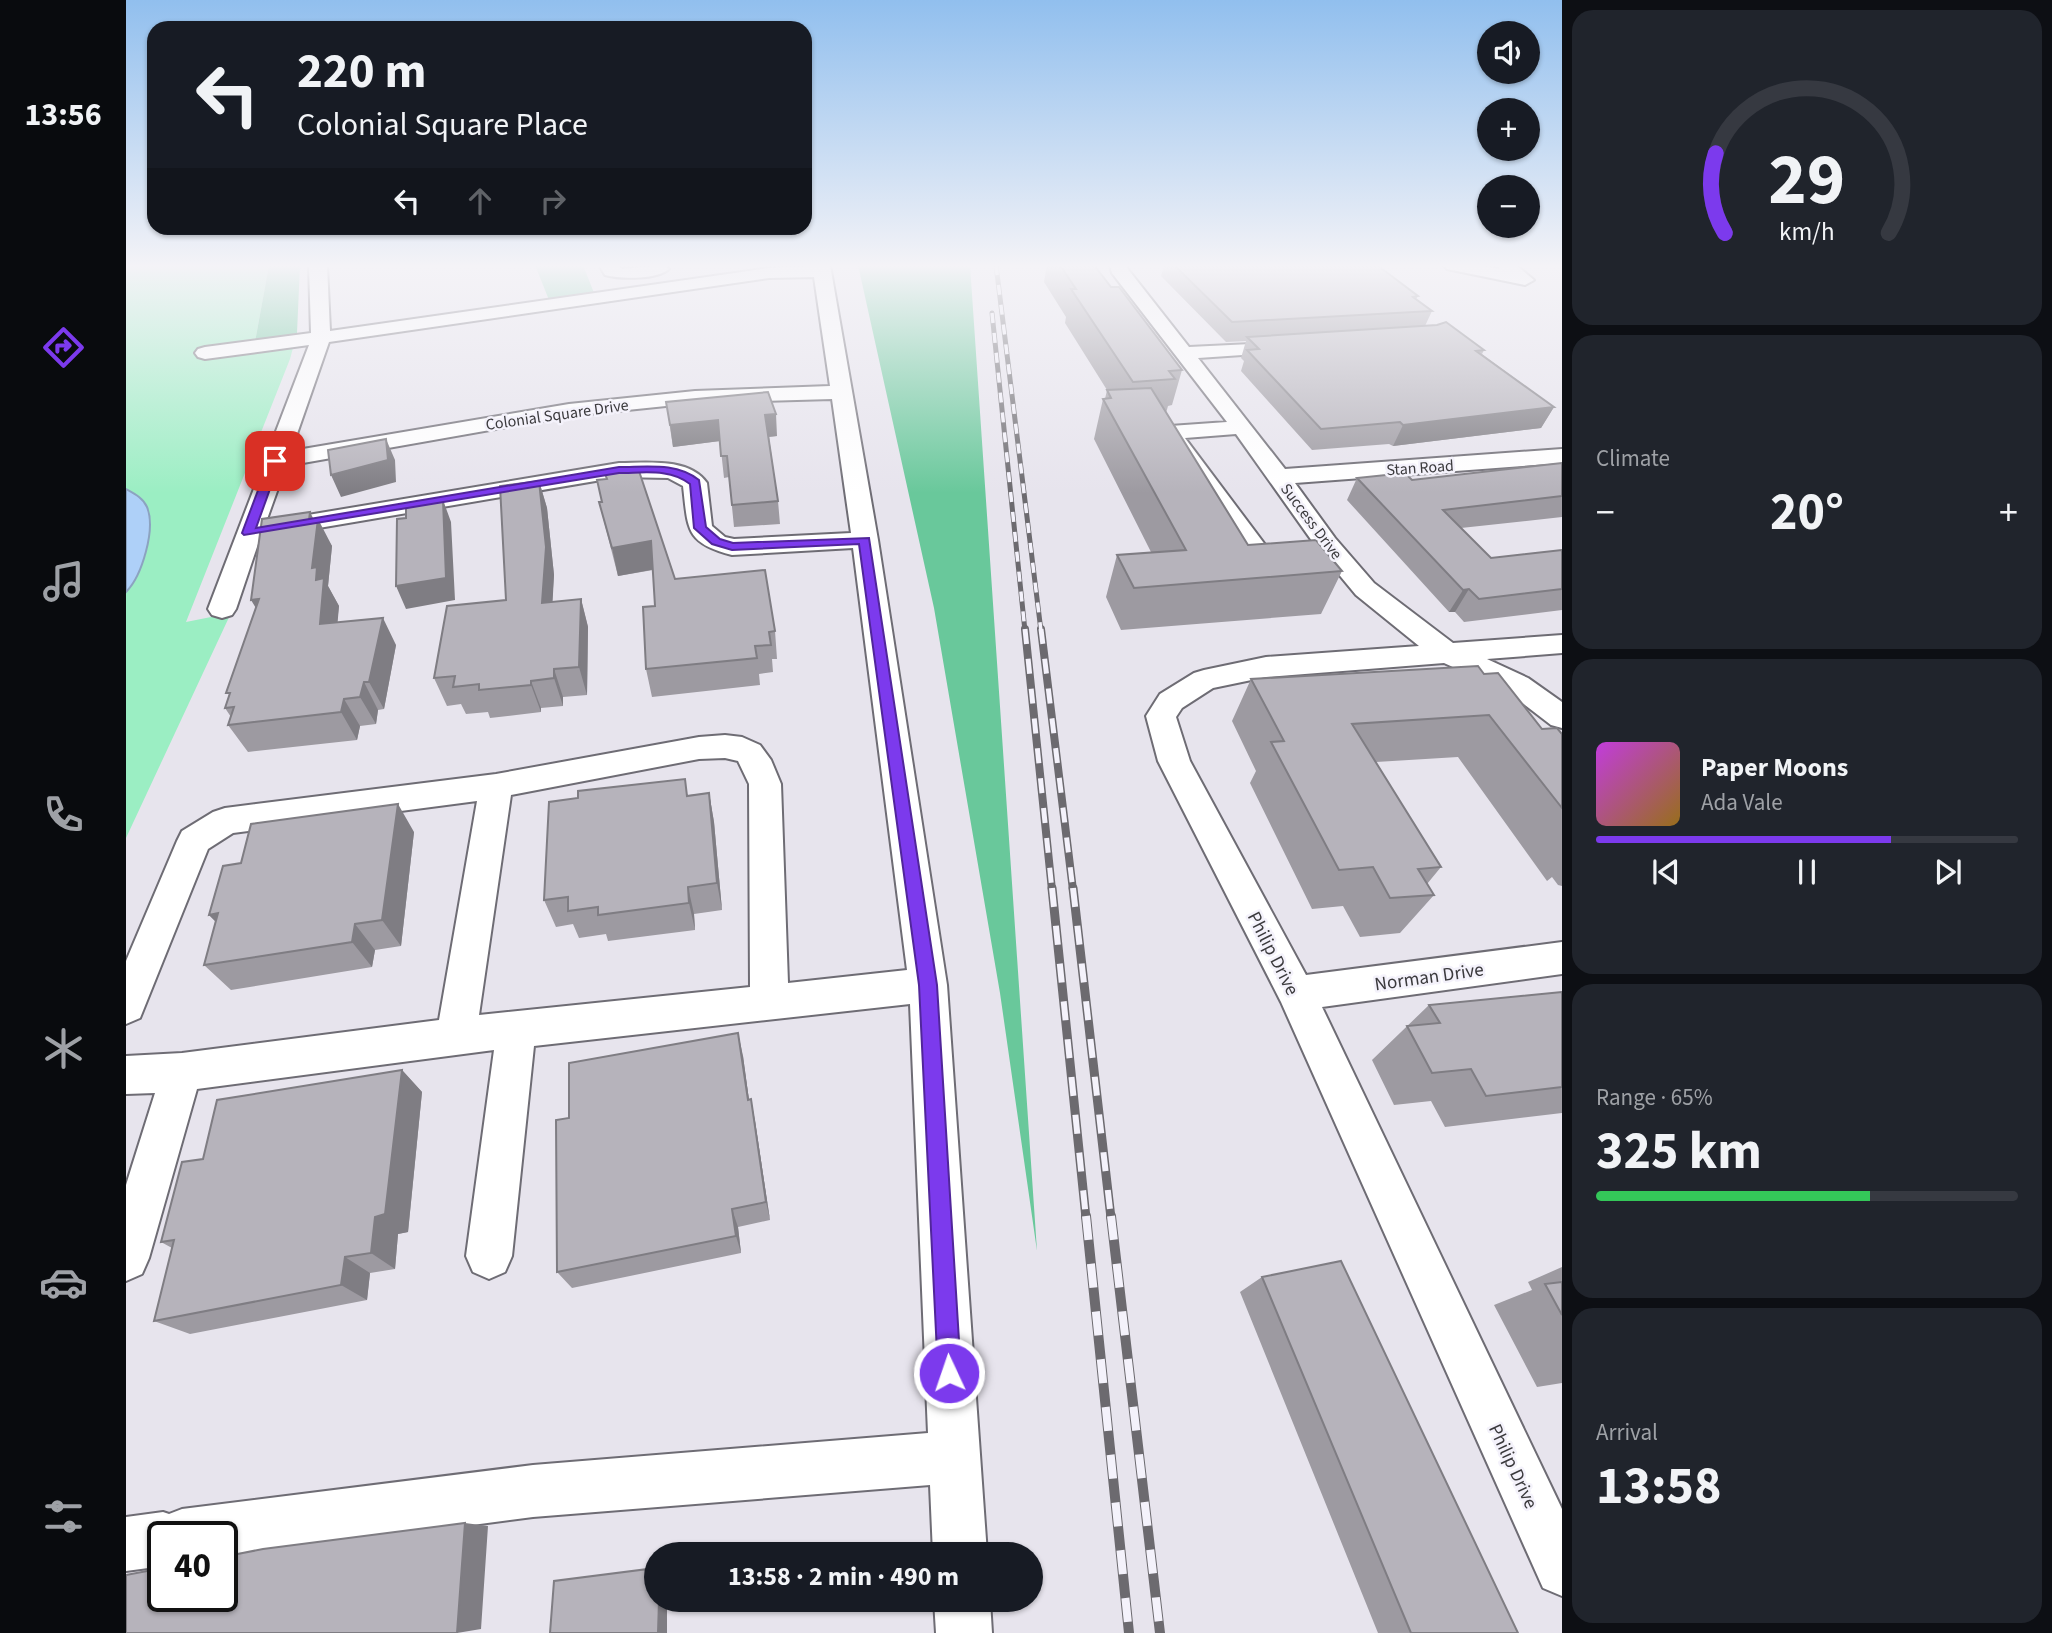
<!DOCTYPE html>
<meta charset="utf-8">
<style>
:root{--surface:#171b24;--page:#20242c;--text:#f1f3f6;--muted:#9ea1a6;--line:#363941;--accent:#7c3aed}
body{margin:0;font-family:"Source Sans 3",sans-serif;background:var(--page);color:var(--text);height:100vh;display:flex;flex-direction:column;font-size:26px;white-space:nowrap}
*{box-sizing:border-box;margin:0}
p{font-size:23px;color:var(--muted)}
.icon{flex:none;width:38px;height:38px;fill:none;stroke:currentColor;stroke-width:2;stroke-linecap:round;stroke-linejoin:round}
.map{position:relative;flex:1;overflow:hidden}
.side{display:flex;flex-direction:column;gap:10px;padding:10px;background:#0d0f14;width:490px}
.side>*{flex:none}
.top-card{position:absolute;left:21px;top:21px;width:665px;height:214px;border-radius:21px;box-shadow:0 2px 5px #0004;background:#171b24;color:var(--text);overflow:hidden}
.fabs{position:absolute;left:1351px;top:21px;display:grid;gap:14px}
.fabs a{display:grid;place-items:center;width:63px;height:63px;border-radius:50%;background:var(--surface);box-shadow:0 2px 5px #0004;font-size:35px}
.speed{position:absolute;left:21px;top:1521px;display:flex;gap:14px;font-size:35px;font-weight:700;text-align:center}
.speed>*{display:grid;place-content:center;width:91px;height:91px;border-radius:50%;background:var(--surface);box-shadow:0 2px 5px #0004;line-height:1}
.speed .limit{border:4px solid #111;border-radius:10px;background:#fff;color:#111}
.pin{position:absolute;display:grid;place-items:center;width:60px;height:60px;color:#fff;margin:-30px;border-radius:14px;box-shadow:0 4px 10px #0006}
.me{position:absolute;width:77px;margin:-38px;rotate:357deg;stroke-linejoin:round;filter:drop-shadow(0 0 5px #0008)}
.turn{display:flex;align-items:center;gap:24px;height:147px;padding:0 35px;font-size:32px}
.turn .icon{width:91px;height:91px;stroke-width:2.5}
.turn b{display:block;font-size:49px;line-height:60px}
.lanes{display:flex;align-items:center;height:66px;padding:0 35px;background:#0003;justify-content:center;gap:35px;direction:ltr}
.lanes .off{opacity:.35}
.big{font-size:52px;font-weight:700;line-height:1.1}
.side .card{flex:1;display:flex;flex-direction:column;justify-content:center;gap:10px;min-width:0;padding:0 24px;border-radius:21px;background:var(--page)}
.side .dial{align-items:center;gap:0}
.dial svg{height:182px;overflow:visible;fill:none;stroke:var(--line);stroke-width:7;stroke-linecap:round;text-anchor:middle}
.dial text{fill:var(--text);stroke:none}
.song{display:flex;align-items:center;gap:21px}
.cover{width:84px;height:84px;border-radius:10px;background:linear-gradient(135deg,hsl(290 70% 55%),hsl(40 70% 35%))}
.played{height:7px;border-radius:4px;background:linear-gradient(90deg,var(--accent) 70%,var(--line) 70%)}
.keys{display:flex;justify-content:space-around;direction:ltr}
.heat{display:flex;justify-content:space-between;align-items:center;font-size:38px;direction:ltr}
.charge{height:10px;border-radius:5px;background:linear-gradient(90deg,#34c759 65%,var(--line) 0)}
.trip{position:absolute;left:518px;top:1542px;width:399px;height:70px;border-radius:35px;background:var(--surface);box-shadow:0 2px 5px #0004;font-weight:700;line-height:70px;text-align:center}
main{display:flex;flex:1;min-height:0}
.tab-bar{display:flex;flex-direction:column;width:126px;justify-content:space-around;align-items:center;background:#090b0e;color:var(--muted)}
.tab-bar .icon{width:49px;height:49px}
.tab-bar .current{color:var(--accent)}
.tab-bar b{font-size:32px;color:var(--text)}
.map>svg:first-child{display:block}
.green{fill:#9beec3}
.forest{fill:#69c89b}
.water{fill:#aed0f8;stroke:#8ca3c0;stroke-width:2}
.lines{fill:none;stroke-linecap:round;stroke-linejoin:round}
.minor-casing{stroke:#6e6c74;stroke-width:4}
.minor{fill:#fff;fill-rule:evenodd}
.rail-far3-casing{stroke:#6c6a6f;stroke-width:5}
.rail-far2-casing{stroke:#6c6a6f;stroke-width:8}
.rail-far1-casing{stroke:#6c6a6f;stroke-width:9}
.rail-casing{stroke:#6c6a6f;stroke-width:10}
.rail-far3{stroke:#f4f2fb;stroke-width:3.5;stroke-dasharray:10;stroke-linecap:butt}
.rail-far2{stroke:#f4f2fb;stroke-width:5;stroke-dasharray:15;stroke-linecap:butt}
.rail-far1{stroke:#f4f2fb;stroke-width:6;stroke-dasharray:19;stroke-linecap:butt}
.rail{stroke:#f4f2fb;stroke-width:8;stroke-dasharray:24;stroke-linecap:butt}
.wall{fill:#9d9aa1}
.shaded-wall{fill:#7f7d83}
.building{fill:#b6b3bb;stroke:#7f7d83;stroke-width:2}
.route{fill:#7c3aed;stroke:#51269a;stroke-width:2}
.labels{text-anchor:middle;stroke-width:5;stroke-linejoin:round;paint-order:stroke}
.far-street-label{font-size:16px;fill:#3b3a3d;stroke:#f4f2fb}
.street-label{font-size:19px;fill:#3b3a3d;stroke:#f4f2fb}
</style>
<main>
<nav class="tab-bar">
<b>13:56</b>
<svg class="icon current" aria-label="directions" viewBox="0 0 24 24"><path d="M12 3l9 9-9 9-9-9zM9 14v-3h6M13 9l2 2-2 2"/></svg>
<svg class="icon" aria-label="music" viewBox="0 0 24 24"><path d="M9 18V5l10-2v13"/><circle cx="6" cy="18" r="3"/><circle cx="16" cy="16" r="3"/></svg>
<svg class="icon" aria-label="phone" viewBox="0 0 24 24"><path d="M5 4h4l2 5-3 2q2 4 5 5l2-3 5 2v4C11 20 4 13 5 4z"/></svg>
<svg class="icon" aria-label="climate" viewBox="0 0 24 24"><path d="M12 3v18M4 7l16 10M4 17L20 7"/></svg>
<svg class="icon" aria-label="car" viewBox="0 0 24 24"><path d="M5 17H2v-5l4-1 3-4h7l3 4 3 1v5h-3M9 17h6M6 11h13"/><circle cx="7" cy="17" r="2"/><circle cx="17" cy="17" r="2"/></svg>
<svg class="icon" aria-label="filters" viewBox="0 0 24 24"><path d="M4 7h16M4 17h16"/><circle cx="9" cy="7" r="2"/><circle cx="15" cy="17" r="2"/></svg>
</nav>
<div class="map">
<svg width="1436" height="1633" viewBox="0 0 1436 1633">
<rect width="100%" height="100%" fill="#e7e4ed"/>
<!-- green -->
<path class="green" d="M 0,265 L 143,265 L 129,342 L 171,333 L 164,359 L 60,622 L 105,613 L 0,838 L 0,592 C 19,572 34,522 14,498 C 11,494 4,492 0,489 Z"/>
<!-- forest -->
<path class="forest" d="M 143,265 L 174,265 L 171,333 L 129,342 Z
M 409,265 L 457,265 L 470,298 L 425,305 Z
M 732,265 L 844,265 L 911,1251 L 874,993 L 808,608 Z"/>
<!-- water -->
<path class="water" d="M 0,489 C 9,494 17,498 21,507 C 30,529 16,576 0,592 Z"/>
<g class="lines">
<defs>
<path id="minor" d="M 183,265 L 201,265 L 204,331 L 643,268 L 704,265 L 752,540 L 821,985 L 861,1554 L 807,1554 L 804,1485 L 407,1517 L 96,1558 L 96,1536 L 37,1536 L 37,1566 L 0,1571 L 0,1517 L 37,1512 L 43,1514 L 56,1509 L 407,1465 L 802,1433 L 784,1004 L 408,1046 L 386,1256 L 379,1272 L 363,1279 L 347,1272 L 340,1256 L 368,1050 L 71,1089 L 23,1258 L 16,1274 L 0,1281 L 0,1185 L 29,1093 L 0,1094 L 0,1056 L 56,1053 L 313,1020 L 351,801 L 107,833 L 82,849 L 14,1018 L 0,1024 L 0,961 L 51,841 L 56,831 L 87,812 L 99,808 L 370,774 L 573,737 L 599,735 L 616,737 L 634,745 L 645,760 L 655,784 L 662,983 L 781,970 L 727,548 L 606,555 C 559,543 562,529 557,486 L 542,478 L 493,477 L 134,538 L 110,609 L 106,615 L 96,618 L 86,615 L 82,609 L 183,345 L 79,359 L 72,357 L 69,353 L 72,349 L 79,347 L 185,333 ZM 688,277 L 704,386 L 569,391 L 443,404 L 165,451 L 203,342 L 643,278 ZM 706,399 L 725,533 L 608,539 L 599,537 L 586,526 L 581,483 C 563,457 520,463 493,463 L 140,522 L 160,466 L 443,416 L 569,403 ZM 599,758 L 612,761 L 623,784 L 624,987 L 353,1015 L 385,795 L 573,759 Z
M 473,265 L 490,265 L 496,269 L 537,265 L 543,269 C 531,280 494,279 479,275 Z
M 984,265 L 1000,265 L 1001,268 L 1063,347 L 1169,342 L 1172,346 L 1169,350 L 1162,352 L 1072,358 L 1159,469 L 1436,449 L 1436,463 L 1169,483 L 1209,538 L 1248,583 L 1327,643 L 1436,635 L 1436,653 L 1361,659 L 1402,678 L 1436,702 L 1436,728 L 1425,725 L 1382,692 L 1318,663 L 1140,677 L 1087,688 L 1056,708 L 1050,717 L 1064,761 L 1180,975 L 1436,942 L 1436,974 L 1196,1007 L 1436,1509 L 1436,1596 L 1417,1588 L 1155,1002 L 1032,761 L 1020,716 L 1034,694 L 1068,673 L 1078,670 L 1140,657 L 1293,646 L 1230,595 L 1191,548 L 1110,434 L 1059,438 L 1140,546 L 1176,547 L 1180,552 L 1176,557 C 1160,561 1140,563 1124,559 L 1033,433 L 1036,428 L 1044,426 L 1101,422 L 986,273 Z
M 1318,265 L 1350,265 L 1374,269 L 1371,265 L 1390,265 L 1408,280 L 1399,285 L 1321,269 Z
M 808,1600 L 864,1600 L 866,1633 L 810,1633 Z"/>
</defs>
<!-- minor casing -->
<use href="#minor" class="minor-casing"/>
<!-- minor -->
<use href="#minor" class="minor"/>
<defs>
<path id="rail-far3" d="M 870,265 L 915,631
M 866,313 L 899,631"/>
<path id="rail-far2" d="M 899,629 L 926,890
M 915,629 L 947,890"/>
<path id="rail-far1" d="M 926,888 L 960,1218
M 947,888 L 985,1218"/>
<path id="rail" d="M 960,1216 L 1003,1633
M 985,1216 L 1034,1633"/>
</defs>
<!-- rail-far3 casing -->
<use href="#rail-far3" class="rail-far3-casing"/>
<!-- rail-far2 casing -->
<use href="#rail-far2" class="rail-far2-casing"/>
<!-- rail-far1 casing -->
<use href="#rail-far1" class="rail-far1-casing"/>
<!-- rail casing -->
<use href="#rail" class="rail-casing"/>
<!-- rail-far3 -->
<use href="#rail-far3" class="rail-far3"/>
<!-- rail-far2 -->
<use href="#rail-far2" class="rail-far2"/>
<!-- rail-far1 -->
<use href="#rail-far1" class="rail-far1"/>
<!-- rail -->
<use href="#rail" class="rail"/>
</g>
<!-- wall -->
<path class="wall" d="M 921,265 L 934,265 L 985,287 L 1056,370 L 1046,405 L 1042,406 L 1040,413 L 1122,545 L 1216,571 L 1195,614 L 995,630 L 980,597 L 991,555 L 1025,552 L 968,439 L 977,399 L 979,399 L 981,390 L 939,323 L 940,317 L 918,282 Z
M 1038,265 L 1251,265 L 1292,296 L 1290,299 L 1306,311 L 1299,326 L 1358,350 L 1356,354 L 1428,407 L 1415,428 L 1267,446 L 1263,444 L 1186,450 L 1115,371 L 1118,361 L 1115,358 L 1120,341 L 1100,342 L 1035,276 Z
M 540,402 L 651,436 L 643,437 L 652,501 L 654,524 L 608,527 L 603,477 L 598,478 L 594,441 L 547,447 Z
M 1436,463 L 1436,517 L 1335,528 L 1365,558 L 1436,550 L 1436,610 L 1338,622 L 1329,612 L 1323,612 L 1221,500 L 1231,478 L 1286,480 Z
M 471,480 L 549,579 L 649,631 L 651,659 L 646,659 L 647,672 L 633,674 L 634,685 L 526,697 L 520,669 L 529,606 L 527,570 L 492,576 L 473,502 L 476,502 Z
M 413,481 L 421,508 L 428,575 L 426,602 L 455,599 L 462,627 L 461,695 L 437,697 L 437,706 L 415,708 L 415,712 L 364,718 L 362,712 L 340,714 L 335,704 L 321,706 L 308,678 L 380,600 Z
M 188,519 L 206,546 L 202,586 L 213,606 L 211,622 L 270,645 L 258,709 L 252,710 L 250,724 L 234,726 L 231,740 L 122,752 L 102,725 L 105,717 L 99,708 L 130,608 Z
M 1358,674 L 1416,729 L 1436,734 L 1436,886 L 1432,885 L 1426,877 L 1421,881 L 1332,757 L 1250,762 L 1315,867 L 1301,884 L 1308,895 L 1274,933 L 1234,937 L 1217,906 L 1186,909 L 1124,783 L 1130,771 L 1106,721 L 1125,679 Z
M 583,793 L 588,822 L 596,910 L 568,914 L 569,930 L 482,941 L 480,934 L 453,938 L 447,924 L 430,927 L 418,900 L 563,795 Z
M 288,832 L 275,946 L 249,950 L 246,967 L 105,990 L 78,965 L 90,922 L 83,915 L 115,863 Z
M 1436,992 L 1436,1113 L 1319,1127 L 1305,1101 L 1268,1105 L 1246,1060 L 1303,1005 Z
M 617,1056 L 623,1100 L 629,1121 L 644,1220 L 612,1227 L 615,1253 L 446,1288 L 431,1272 L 443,1118 Z
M 276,1070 L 296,1092 L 282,1232 L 272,1234 L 269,1269 L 244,1273 L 241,1300 L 64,1334 L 28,1321 L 46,1248 L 35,1242 L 77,1159 Z
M 1436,1267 L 1436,1383 L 1411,1387 L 1368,1305 L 1406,1290 L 1402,1282 Z
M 1136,1277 L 1392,1633 L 1252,1633 L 1114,1292 Z"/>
<!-- shaded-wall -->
<path class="shaded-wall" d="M 1428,407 L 1415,428 L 1267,446 L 1277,425 Z
M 650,414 L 651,436 L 641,437 L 639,415 Z
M 592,420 L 594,441 L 547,447 L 544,425 Z
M 260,439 L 269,460 L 270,482 L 215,497 L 205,475 Z
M 413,481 L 421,508 L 428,575 L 425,631 L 416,603 Z
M 317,500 L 325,522 L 329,600 L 280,609 L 270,586 Z
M 184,512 L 191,526 L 192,519 L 206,546 L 202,586 L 213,606 L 209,652 L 194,624 L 186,568 L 183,520 Z
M 525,541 L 530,569 L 492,576 L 486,548 Z
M 1343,589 L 1329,612 L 1323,612 L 1337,590 Z
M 133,599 L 142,628 L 125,600 Z
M 455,599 L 462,627 L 461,695 L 453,667 Z
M 257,618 L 270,645 L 258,709 L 243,682 Z
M 428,669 L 437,697 L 437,706 L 428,678 Z
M 405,681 L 415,708 L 415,712 L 405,685 Z
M 238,682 L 252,710 L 250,724 L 234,697 Z
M 218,699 L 234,726 L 231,740 L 215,712 Z
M 583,793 L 588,822 L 596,910 L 591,883 Z
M 272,804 L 288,832 L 275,946 L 256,920 Z
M 562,887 L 568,914 L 569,930 L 563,903 Z
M 92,913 L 109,941 L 83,915 Z
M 229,924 L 249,950 L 246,967 L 226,942 Z
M 612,1033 L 617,1056 L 626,1122 L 622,1100 Z
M 276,1070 L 296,1092 L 282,1232 L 272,1234 L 269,1269 L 245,1253 L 249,1217 Z
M 625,1099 L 629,1121 L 644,1220 L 640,1202 Z
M 606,1209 L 612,1227 L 615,1253 L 610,1236 Z
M 219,1257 L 244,1273 L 241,1300 L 215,1285 Z
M 339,1523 L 362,1526 L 355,1629 L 331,1633 Z
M 533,1600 L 541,1600 L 541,1633 L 532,1633 Z"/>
<!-- building -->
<path class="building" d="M 934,265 L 968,265 L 985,287 L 993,287 L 1056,370 L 1043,371 L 1049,379 L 1007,382 L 945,289 L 950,289 Z
M 1048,265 L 1251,265 L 1292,296 L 1287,297 L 1306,311 L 1106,322 Z
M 1320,322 L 1358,350 L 1350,351 L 1428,407 L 1277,425 L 1274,422 L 1195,429 L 1121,350 L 1133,349 L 1121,337 L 1311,325 Z
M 1025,388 L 1122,545 L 1190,540 L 1216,571 L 1008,588 L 991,555 L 1060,550 L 977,399 L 985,398 L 981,390 Z
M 642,392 L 650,414 L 639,415 L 652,501 L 606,505 L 601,456 L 595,456 L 592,420 L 544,425 L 540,402 Z
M 260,439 L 262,460 L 205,475 L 202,450 Z
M 1436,463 L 1436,496 L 1317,510 L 1365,558 L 1436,550 L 1436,589 L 1353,599 L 1343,589 L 1337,590 L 1231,478 L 1279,473 L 1286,480 Z
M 512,468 L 549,579 L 639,570 L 649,631 L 643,632 L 645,645 L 629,646 L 631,658 L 520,669 L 517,607 L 529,606 L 525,541 L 486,548 L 473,502 L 476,502 L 471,480 L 481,479 L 479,474 Z
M 413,481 L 420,547 L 416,603 L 455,599 L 453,667 L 428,669 L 428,678 L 405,681 L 405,685 L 353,690 L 353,684 L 327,687 L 329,676 L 308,678 L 321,606 L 380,600 L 374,486 Z
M 317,500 L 320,578 L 270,586 L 271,519 L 280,518 L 280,505 Z
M 184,512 L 183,520 L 192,519 L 186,568 L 191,567 L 190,580 L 198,578 L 194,624 L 257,618 L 243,682 L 238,682 L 234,697 L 218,699 L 215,712 L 102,725 L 108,707 L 99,708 L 104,693 L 100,693 L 133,599 L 125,600 L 136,519 Z
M 1352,666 L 1358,674 L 1372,673 L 1416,729 L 1431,728 L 1436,734 L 1436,808 L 1363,715 L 1226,724 L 1315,867 L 1292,869 L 1308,895 L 1264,898 L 1247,867 L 1213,870 L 1145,742 L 1158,741 L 1125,679 Z
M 559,779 L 561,796 L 583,793 L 591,883 L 562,887 L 563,903 L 472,915 L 472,907 L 442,911 L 442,897 L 418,900 L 423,802 L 452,798 L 452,791 Z
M 272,804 L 256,920 L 229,924 L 226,942 L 78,965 L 92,913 L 83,915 L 97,866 L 115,863 L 125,824 Z
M 1436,992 L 1436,1087 L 1360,1096 L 1345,1069 L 1306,1073 L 1281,1026 L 1314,1023 L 1303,1005 Z
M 612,1033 L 622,1100 L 625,1099 L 640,1202 L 606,1209 L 610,1236 L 431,1272 L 430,1120 L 443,1118 L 443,1063 Z
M 276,1070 L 259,1214 L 249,1217 L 245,1253 L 219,1257 L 215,1285 L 28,1321 L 48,1240 L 35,1242 L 56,1162 L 77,1159 L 91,1100 Z
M 1215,1261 L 1392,1633 L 1285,1633 L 1136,1277 Z
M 1436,1282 L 1436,1315 L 1419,1284 Z
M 339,1523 L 331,1633 L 0,1633 L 0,1575 L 37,1568 L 37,1596 L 96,1596 L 96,1557 L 137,1549 Z
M 530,1568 L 530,1600 L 533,1600 L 532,1633 L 424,1633 L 428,1581 Z"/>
<!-- sky -->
<linearGradient id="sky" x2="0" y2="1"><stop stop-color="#91bfee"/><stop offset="0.54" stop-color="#f4f3f7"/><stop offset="1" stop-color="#f4f3f7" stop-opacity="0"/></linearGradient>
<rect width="1436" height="493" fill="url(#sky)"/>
<!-- route -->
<path class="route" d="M 149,457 L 154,461 L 130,528 L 493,467 C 521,467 550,462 573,480 L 580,527 L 594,539 L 607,543 L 743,538 L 811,985 L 835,1373 L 832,1382 L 823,1385 L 815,1382 L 812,1373 L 793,985 L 733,544 L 606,550 L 586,544 L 568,528 L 564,484 C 544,468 517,473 493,473 L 118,535 L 116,533 L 143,461 Z"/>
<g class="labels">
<!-- far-street labels -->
<g class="far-street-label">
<text transform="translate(431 414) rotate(-8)" y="6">Colonial Square Drive</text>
<text transform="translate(1294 467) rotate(-4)" y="6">Stan Road</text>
<text transform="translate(1186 521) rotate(53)" y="6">Success Drive</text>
</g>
<!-- street labels -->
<g class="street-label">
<text transform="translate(1148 953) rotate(63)" y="7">Philip Drive</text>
<text transform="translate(1303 976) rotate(-8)" y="7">Norman Drive</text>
<text transform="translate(1388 1466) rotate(65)" y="7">Philip Drive</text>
</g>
</g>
</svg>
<div class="fabs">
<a><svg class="icon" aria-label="sound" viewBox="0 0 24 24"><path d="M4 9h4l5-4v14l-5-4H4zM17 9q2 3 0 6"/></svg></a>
<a>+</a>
<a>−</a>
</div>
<div class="speed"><div class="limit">40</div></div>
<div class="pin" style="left:149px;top:461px;background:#d93025"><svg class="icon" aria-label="arrive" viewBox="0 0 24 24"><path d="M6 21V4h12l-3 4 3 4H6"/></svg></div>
<svg class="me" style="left:823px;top:1373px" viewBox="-20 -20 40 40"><circle r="17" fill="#7c3aed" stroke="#fff" stroke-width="3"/><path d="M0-11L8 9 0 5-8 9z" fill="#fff"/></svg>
<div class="trip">13:58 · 2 min · 490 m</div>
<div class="top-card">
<div class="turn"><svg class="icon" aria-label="left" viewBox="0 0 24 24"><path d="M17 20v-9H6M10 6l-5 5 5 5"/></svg><div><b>220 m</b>Colonial Square Place</div></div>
<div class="lanes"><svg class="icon" aria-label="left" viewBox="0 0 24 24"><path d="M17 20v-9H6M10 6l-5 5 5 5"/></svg><svg class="icon off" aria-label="ahead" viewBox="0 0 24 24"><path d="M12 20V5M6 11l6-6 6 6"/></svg><svg class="icon off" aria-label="right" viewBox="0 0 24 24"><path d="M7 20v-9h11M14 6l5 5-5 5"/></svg></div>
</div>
</div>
<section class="side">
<div class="card dial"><svg viewBox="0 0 100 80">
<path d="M14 69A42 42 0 1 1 86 69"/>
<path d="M14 69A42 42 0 0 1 10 34" stroke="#7c3aed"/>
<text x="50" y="56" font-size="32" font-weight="700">29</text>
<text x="50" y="72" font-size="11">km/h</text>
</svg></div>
<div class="card"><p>Climate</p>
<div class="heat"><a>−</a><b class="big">20°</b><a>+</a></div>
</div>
<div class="card">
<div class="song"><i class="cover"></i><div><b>Paper Moons</b><p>Ada Vale</p></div></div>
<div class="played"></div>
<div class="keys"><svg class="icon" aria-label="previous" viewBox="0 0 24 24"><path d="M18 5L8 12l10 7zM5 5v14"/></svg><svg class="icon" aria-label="pause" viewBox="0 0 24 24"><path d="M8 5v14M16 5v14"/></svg><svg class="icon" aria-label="next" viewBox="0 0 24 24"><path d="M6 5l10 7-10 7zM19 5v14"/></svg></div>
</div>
<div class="card"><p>Range · 65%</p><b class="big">325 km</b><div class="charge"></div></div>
<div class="card"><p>Arrival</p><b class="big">13:58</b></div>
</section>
</main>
